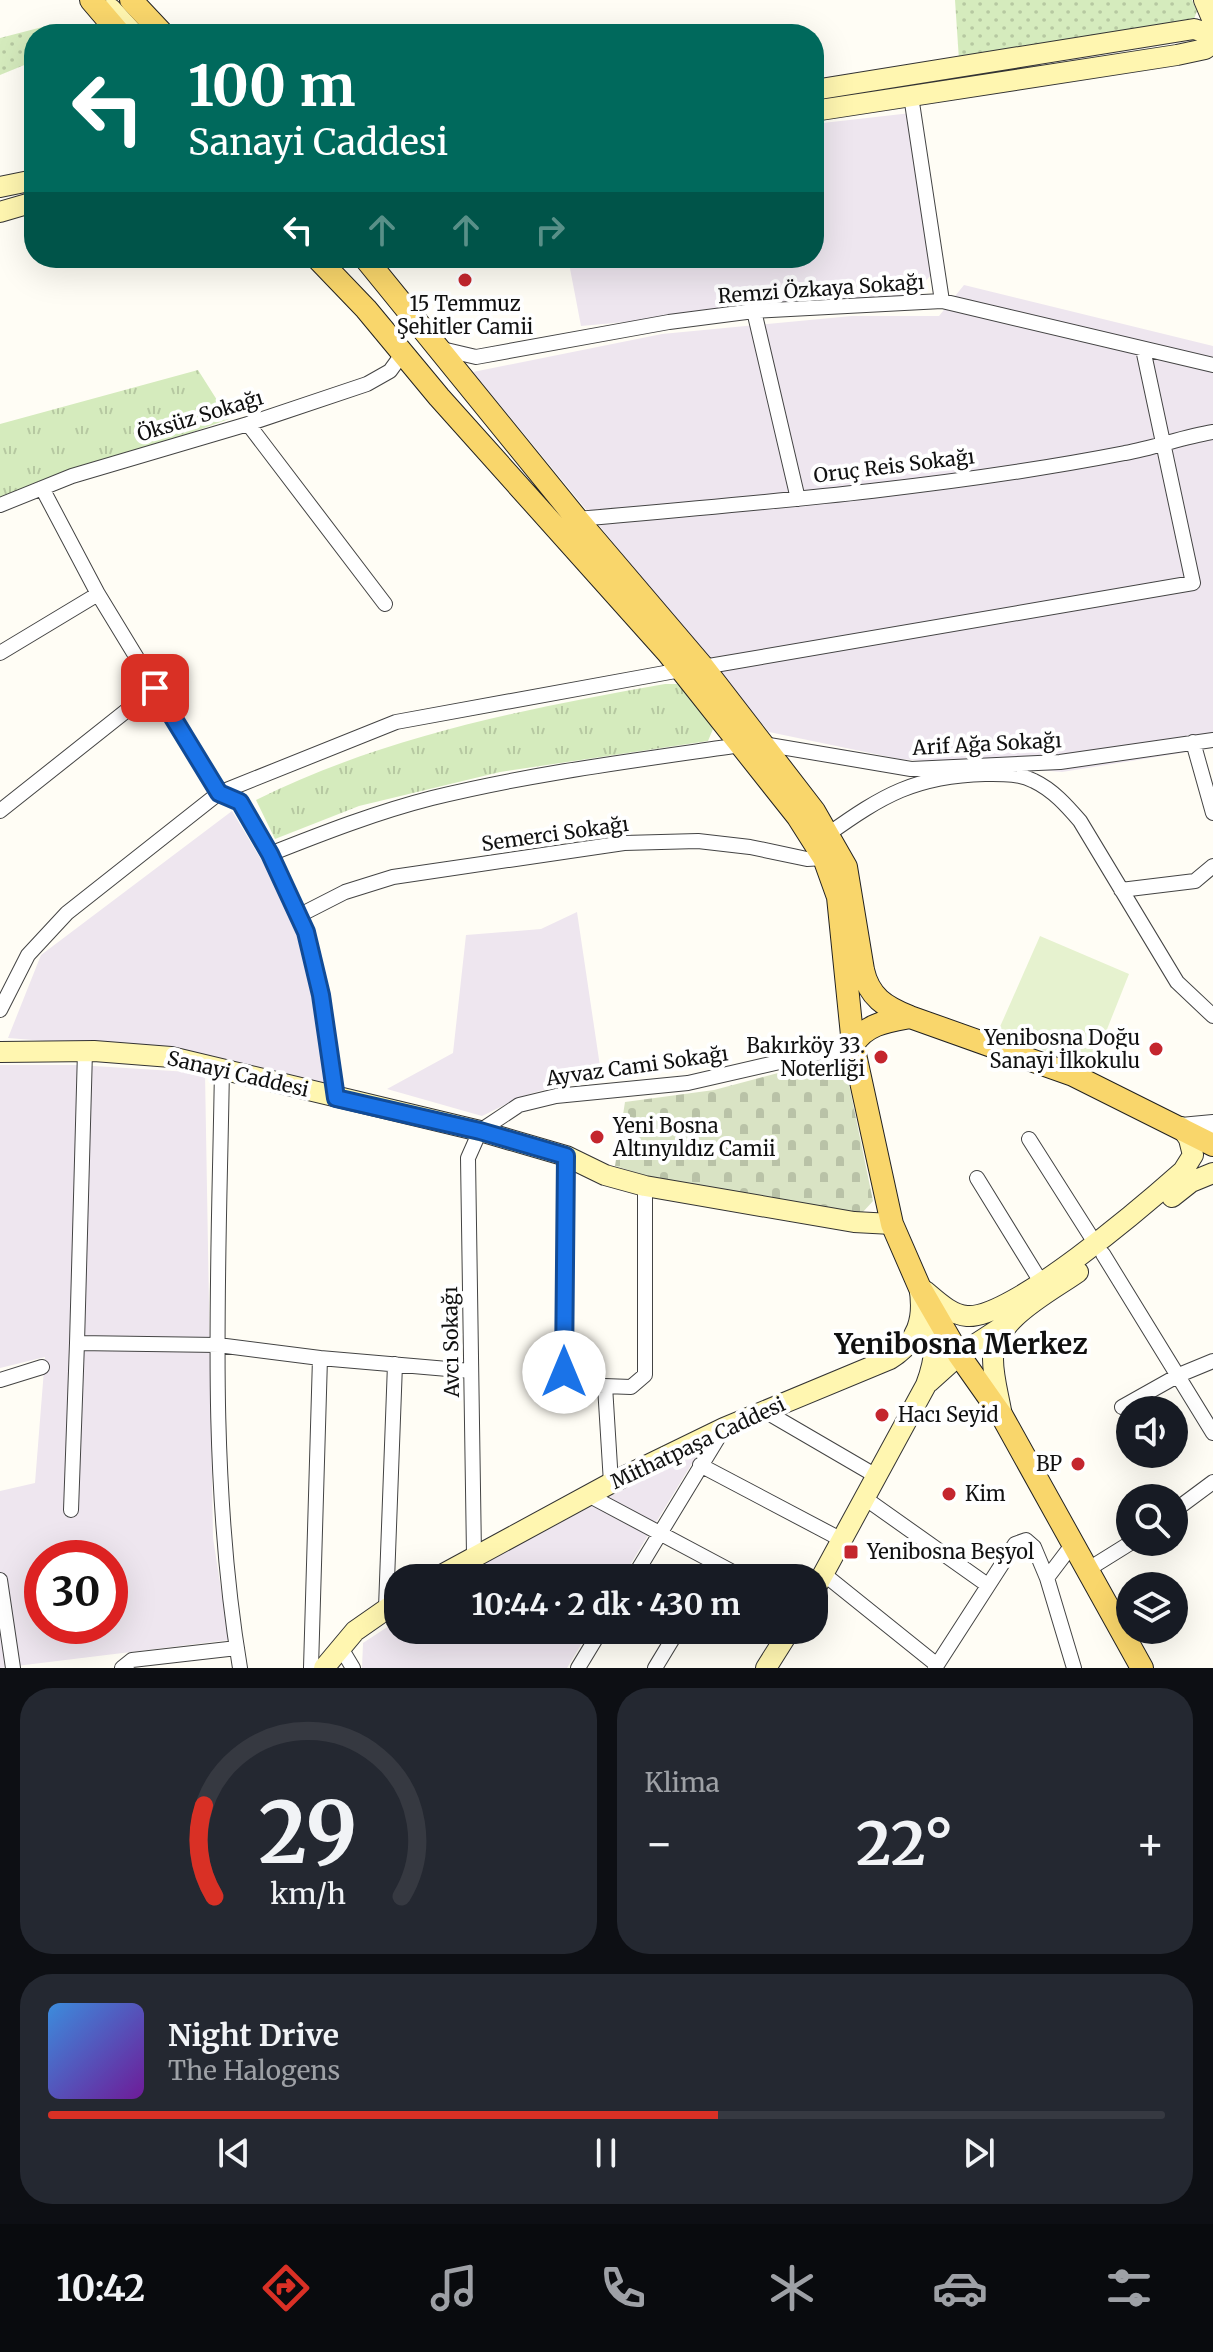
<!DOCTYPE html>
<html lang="tr">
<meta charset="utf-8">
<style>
:root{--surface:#171b24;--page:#242831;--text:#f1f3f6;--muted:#9ea1a6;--line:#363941;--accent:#d93025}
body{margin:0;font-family:Merriweather,serif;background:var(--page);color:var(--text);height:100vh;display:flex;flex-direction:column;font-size:30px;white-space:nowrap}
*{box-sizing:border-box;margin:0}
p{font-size:26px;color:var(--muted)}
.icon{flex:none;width:44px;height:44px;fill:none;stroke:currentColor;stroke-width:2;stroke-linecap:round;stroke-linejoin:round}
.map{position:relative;height:1668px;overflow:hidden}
.panel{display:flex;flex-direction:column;gap:20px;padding:20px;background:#0d0f14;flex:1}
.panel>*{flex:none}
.top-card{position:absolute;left:24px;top:24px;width:800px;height:244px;border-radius:32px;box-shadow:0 8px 32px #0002;background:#00695c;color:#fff;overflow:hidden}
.buttons{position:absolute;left:1116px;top:1396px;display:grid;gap:16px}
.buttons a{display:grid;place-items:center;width:72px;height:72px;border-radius:50%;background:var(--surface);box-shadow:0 8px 32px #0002;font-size:40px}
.speed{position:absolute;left:24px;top:1540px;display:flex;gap:16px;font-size:40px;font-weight:700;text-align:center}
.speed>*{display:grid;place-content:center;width:104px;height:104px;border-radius:50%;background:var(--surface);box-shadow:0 8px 32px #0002;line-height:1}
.speed .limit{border:12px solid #d22;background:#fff;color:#111}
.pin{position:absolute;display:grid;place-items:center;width:68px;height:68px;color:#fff;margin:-34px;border-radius:16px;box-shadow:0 4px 12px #0006}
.me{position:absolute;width:88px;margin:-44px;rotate:0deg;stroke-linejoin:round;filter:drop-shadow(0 0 6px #0008)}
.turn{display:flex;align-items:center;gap:28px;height:168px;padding:0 32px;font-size:36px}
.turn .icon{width:104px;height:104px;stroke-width:2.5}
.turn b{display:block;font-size:56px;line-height:68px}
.lanes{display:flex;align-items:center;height:76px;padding:0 32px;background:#0003;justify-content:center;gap:40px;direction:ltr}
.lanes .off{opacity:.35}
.big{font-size:60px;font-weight:700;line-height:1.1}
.panel .card{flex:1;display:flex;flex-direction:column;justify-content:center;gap:12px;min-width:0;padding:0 28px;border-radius:32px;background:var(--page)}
.panel .dial{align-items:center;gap:0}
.dial svg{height:208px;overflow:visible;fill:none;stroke:var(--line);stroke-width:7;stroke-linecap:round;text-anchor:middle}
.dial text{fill:var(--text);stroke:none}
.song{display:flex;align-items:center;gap:24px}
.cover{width:96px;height:96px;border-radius:12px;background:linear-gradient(135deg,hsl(210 70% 55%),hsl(280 70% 35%))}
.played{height:8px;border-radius:4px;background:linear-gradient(90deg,var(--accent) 60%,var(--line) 60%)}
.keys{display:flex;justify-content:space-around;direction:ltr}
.heat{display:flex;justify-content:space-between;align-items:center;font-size:44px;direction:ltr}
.panel .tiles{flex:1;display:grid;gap:20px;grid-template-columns:1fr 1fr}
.card:last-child{grid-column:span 2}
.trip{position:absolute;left:384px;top:1564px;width:444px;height:80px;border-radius:32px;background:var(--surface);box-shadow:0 8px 32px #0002;font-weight:700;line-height:80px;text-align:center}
.dock{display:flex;height:128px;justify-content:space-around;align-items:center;background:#090b0e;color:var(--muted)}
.dock .icon{width:56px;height:56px}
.dock .current{color:var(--accent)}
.dock b{font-size:36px;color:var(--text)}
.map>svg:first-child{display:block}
.industrial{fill:#eee6ef;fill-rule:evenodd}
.grass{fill:url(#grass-dots)}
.cemetery{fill:url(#cemetery-stones)}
.park{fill:url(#park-tufts)}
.pitch{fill:#e6f2cf}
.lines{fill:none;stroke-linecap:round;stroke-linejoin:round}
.minor-casing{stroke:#444;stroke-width:16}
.tertiary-casing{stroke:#444;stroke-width:20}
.secondary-casing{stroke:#333;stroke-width:22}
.primary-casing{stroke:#222;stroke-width:24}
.minor{stroke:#fff;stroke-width:14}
.tertiary{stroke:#fff;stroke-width:18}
.secondary{stroke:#fff6b0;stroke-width:20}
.primary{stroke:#f9d66b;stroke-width:22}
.route-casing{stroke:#114b97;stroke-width:20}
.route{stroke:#1a73e8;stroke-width:14}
.poi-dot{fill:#c4262e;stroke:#fff;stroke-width:3}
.labels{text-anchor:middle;stroke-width:8;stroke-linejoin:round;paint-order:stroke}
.street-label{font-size:20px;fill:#111;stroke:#fff}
.poi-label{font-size:20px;fill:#111;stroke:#fff;text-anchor:start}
.district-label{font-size:28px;font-weight:bold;fill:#111;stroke:#fff}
</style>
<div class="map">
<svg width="1213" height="1668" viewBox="0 0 1213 1668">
<defs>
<pattern id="grass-dots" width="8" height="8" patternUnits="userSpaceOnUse" patternTransform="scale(2)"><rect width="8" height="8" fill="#d5ebbd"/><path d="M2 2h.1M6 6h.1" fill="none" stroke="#b6c8a1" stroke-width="1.8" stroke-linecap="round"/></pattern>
<pattern id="cemetery-stones" width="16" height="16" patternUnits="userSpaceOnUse" patternTransform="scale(2)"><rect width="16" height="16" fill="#d9e3c4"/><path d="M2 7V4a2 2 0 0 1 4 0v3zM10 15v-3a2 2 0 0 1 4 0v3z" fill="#b9c2a7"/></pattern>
<pattern id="park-tufts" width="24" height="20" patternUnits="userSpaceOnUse" patternTransform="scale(2)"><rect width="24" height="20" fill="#d5ebbd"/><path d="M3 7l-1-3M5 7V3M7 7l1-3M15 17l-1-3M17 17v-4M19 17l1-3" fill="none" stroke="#b6c8a1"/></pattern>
</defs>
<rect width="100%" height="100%" fill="#fffdf5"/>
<!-- industrial -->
<path class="industrial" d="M 911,113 L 932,274 L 911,296 L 581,326 L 568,258 L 814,258 L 814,124 Z
M 964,285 L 1213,346 L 1213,748 L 1062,772 L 899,759 L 769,732 L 473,372 L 662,334 L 852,316 L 939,316 Z
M 232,811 L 268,871 L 304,951 L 326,1086 L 95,1045 L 8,1038 L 41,955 Z
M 577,912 L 601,1073 L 523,1096 L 482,1116 L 387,1089 L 453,1053 L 466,935 L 541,929 Z
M 0,1065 L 78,1065 L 205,1073 L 213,1538 L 229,1640 L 0,1668 L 0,1491 L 35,1483 L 45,1357 L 0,1368 ZM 42,1558 L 110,1558 L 110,1626 L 42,1626 Z
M 702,1447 L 622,1578 L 463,1578 L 489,1561 Z
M 398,1620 L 398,1630 L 590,1630 L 567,1668 L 362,1668 L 363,1643 Z"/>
<!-- grass -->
<path class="grass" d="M 955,0 L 1192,0 L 1197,11 L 1194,19 L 959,60 Z
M 54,24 L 63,34 L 34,34 L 34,61 L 0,75 L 0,38 Z"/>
<!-- cemetery -->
<path class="cemetery" d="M 844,1060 L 873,1201 L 862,1213 L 663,1181 L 615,1166 L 625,1102 L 714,1090 L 797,1068 Z"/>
<!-- park -->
<path class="park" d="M 198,370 L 229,419 L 0,502 L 0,424 Z
M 665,684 L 680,684 L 713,729 L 708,741 L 500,772 L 359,806 L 275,839 L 256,800 C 385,736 524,709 665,684 Z"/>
<!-- pitch -->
<path class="pitch" d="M 1040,936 L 1129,974 L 1090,1072 L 999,1029 Z"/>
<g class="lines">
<defs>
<path id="minor" d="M 911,96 L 942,301
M 754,311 L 798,499
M 442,349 L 476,357 L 669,322 L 754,311 L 942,301 L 1213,365
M 248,424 L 385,604
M 42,488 L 98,594 L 219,793 L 240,802 L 270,854 L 306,932 L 321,995 L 336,1098
M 0,505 L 72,476 L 248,424 L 367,384 L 390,371 L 403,353
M 577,519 C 757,503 946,488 1125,453 C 1154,448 1183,437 1213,432
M 0,653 L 98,594
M 703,667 L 1193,583 L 1143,349
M 1193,742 L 1213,813
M 763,744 L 911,769 L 1060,762 L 1213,740
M 0,811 L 155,688
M 827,835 C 883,795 915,776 985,774 C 1001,774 1019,773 1034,781 C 1053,790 1067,806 1080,821 L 1177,982 L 1213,1016
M 270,854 C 323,833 377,812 432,798 C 534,773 638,760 741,745
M 1121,890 L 1195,881 L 1213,866
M 298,916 L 345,892 L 393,877 L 624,843 L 698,841 L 750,847 L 807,859 L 824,858
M 0,1010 L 28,955 L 67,913 L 219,793 L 396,722 L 681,670
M 85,1051 L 77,1343 L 218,1345 L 320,1358
M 222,1067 C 219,1267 207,1470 240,1668
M 1029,1139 L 1095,1243
M 566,1156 L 564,1372 L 577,1385 L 631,1387 L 645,1375 L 645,1186
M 977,1178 L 1041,1282
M 1103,1254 L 1213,1433
M 0,1380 L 42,1367
M 605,1386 L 611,1483
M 1122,1407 L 1179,1375 L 1213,1361
M 763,1410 L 878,1477
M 700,1465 L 844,1541
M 590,1496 L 744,1578
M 866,1499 L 986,1584
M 71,1510 L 77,1343
M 1174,1511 L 1213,1482
M 1072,1545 L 1047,1578 L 1074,1668
M 474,1555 L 468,1158 L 480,1131 L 519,1105 L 556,1096 L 688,1083 L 853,1045
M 1087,1570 L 1132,1542
M 825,1575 L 937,1665
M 633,1578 L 724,1428
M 0,1580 L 13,1668
M 386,1608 L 395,1364
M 341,1648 L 353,1668
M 122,1668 L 132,1660 L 237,1648
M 311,1668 L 320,1358 L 471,1371
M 578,1668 L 601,1630
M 655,1668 L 678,1630
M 935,1668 L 1015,1544 L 1026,1540 L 1034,1547 L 1047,1578"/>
<path id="tertiary" d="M 1181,1127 L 1213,1124"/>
<path id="secondary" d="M 1204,0 L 1213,21
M 111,9 L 134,34
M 814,90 L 1194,29 L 1213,35
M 814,111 L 1177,55 L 1205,49 L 1213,43
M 0,187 L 34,180
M 0,212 L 34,202
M 0,1052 L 94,1051 L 171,1057 L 480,1131 L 566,1156 L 605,1175 L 645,1186 L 854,1222 L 892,1224
M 1172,1197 L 1191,1182 L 1213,1173
M 925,1291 C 937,1301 951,1315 967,1316 C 1011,1320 1147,1203 1183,1171 L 1193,1155 L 1189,1139 L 1181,1127
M 929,1382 L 959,1355 L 1002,1327
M 1002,1416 C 999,1397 993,1378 993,1359 C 993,1320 1050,1292 1078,1272
M 436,1578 L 611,1483 L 724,1428 L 890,1359 C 918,1342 925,1318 919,1286
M 814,1591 L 926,1385 C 936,1359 938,1335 928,1309
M 324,1668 L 355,1631 L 398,1601
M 766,1668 L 790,1630"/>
<path id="primary" d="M 91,0 L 120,34
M 131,0 L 163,34
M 317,258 L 366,309 L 439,397 L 668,653 L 798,817 L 824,858 L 838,897 L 853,1045 L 892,1224 L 919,1286 L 959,1355 L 1002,1416 L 1142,1668
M 365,258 L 577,519 L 703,667 L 814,811 L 846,867 L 863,970 C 869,997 885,1007 910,1017 L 1073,1075 L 1213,1145
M 853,1045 C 865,1024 888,1021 910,1017"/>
</defs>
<!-- minor casing -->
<use href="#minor" class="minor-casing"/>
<!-- tertiary casing -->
<use href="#tertiary" class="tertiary-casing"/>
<!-- secondary casing -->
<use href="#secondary" class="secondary-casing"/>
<!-- primary casing -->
<use href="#primary" class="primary-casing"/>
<!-- minor -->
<use href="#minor" class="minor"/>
<!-- tertiary -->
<use href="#tertiary" class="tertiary"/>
<!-- secondary -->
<use href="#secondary" class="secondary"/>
<!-- primary -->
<use href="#primary" class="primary"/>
</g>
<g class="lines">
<defs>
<path id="route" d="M 155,688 L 219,793 L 240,802 L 270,854 L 306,932 L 321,995 L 336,1098 L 480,1131 L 566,1156 L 564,1372"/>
</defs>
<!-- route casing -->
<use href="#route" class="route-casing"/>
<!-- route -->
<use href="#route" class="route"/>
</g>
<!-- markers -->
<g class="poi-dot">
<circle cx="465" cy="280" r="8"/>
<circle cx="1156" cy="1049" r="8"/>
<circle cx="881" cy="1057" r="8"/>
<circle cx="597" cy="1137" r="8"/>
<circle cx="882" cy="1415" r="8"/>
<circle cx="1078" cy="1464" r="8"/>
<circle cx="949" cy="1494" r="8"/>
<rect x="843" y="1544" width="16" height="16" rx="4"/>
</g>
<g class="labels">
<!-- street labels -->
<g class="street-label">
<text transform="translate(821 289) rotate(-4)" y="7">Remzi Özkaya Sokağı</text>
<text transform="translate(200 416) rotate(-17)" y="7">Öksüz Sokağı</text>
<text transform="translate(894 466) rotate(-7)" y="7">Oruç Reis Sokağı</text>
<text transform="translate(987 744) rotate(-3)" y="7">Arif Ağa Sokağı</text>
<text transform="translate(555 834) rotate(-8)" y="7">Semerci Sokağı</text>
<text transform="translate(637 1066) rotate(-8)" y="7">Ayvaz Cami Sokağı</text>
<text transform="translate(238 1074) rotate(13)" y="7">Sanayi Caddesi</text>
<text transform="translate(451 1342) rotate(-91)" y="7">Avcı Sokağı</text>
<text transform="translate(698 1443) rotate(-25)" y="7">Mithatpaşa Caddesi</text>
</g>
<!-- poi labels -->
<g class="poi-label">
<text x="465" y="311" text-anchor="middle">15 Temmuz<tspan x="465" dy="23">Şehitler Camii</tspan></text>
<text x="1140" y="1045" text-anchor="end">Yenibosna Doğu<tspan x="1140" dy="23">Sanayi İlkokulu</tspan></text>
<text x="865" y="1053" text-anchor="end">Bakırköy 33.<tspan x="865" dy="23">Noterliği</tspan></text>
<text x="613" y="1133">Yeni Bosna<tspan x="613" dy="23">Altınyıldız Camii</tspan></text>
<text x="898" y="1422">Hacı Seyid</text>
<text x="1062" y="1471" text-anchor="end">BP</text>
<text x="965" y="1501">Kim</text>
<text x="867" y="1559">Yenibosna Beşyol</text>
</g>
<!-- district labels -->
<g class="district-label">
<text x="961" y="1354">Yenibosna Merkez</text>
</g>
</g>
</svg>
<div class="buttons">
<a><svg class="icon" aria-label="sound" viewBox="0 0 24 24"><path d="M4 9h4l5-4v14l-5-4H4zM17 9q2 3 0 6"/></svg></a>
<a><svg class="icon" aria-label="search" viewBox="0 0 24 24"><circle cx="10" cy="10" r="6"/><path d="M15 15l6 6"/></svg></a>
<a><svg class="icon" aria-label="layers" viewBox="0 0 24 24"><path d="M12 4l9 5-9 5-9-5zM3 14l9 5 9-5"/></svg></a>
</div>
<div class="speed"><div class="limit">30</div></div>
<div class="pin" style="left:155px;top:688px;background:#d93025"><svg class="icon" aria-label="arrive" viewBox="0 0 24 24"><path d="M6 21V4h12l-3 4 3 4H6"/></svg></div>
<svg class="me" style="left:564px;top:1372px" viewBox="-20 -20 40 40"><circle r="19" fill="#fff"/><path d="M0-13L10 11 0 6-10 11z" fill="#1a73e8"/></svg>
<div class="trip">10:44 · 2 dk · 430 m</div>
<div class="top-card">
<div class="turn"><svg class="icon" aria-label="left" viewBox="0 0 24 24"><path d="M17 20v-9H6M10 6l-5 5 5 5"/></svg><div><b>100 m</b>Sanayi Caddesi</div></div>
<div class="lanes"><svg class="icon" aria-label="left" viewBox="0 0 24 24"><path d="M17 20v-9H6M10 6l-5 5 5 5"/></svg><svg class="icon off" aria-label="ahead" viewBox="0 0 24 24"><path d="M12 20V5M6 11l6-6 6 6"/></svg><svg class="icon off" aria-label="ahead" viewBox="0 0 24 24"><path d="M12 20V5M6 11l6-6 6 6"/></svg><svg class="icon off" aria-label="right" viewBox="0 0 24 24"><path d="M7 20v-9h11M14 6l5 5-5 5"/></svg></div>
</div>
</div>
<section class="panel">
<div class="tiles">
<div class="card dial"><svg viewBox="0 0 100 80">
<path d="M14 69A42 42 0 1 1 86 69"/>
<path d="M14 69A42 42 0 0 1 10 34" stroke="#d93025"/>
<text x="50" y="56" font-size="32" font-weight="700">29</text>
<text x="50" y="72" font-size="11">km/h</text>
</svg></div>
<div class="card"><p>Klima</p>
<div class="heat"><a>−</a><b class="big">22°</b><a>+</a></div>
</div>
<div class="card">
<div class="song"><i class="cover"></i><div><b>Night Drive</b><p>The Halogens</p></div></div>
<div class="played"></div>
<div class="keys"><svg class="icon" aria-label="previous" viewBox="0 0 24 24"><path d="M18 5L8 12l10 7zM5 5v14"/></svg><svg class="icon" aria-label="pause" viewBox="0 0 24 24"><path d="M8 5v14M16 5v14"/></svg><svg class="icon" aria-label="next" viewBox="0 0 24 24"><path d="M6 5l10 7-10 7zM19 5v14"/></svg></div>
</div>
</div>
</section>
<nav class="dock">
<b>10:42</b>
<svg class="icon current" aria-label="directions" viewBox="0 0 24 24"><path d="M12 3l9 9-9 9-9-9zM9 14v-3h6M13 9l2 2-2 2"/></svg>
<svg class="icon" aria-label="music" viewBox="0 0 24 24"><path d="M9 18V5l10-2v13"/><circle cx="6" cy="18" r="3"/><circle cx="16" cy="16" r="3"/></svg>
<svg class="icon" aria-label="phone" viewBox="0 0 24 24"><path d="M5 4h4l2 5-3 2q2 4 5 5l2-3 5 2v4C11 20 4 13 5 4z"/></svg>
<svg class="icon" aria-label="climate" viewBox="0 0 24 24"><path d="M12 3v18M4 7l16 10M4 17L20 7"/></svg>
<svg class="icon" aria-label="car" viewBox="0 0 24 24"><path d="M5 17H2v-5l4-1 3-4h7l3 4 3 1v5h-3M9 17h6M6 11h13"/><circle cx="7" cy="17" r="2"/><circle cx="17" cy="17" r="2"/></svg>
<svg class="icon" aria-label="filters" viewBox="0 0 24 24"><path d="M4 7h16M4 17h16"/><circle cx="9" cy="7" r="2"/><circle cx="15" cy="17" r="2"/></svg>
</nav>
